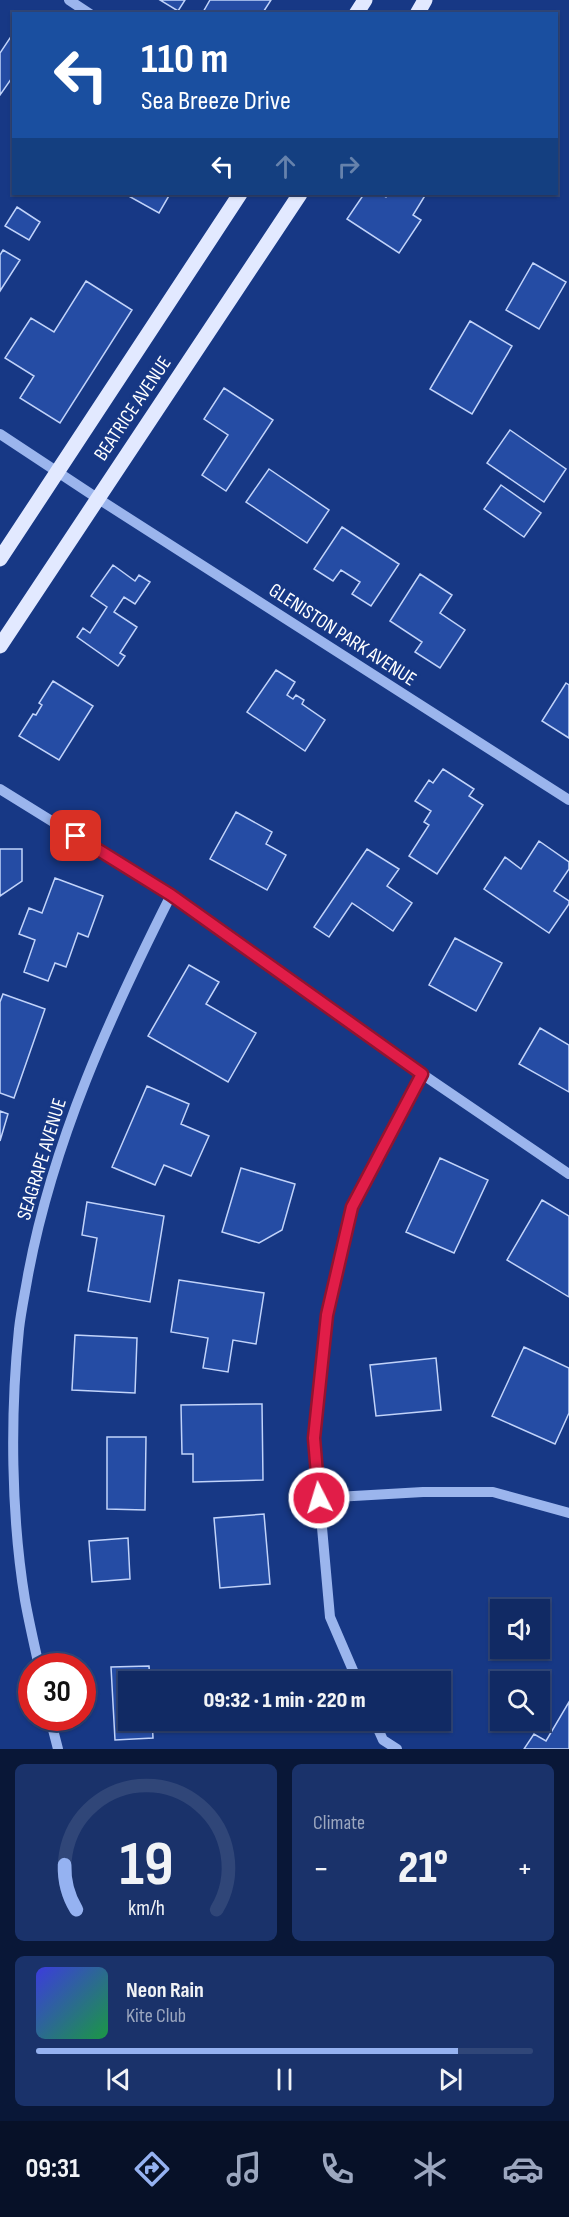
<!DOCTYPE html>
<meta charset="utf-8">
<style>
:root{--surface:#112a64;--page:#1a326a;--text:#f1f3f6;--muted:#9ca7bf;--line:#304678;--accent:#95b2f1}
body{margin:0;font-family:"Sofia Sans Condensed",sans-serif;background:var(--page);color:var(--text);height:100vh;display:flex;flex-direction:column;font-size:22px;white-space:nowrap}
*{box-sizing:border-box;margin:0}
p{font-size:20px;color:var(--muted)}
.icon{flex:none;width:33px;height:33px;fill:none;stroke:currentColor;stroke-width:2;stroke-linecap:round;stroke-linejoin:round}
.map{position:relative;height:1749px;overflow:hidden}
.drawer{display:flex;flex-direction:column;gap:15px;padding:15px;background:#091737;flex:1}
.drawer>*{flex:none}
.top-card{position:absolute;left:12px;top:12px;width:546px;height:183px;border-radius:0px;box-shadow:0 2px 4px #0004,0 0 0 2px var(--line);background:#1a4fa0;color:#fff;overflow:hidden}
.controls{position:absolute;left:490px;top:1599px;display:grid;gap:12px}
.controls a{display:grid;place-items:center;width:60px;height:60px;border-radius:0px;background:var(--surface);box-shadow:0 2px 4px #0004,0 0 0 2px var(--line);font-size:30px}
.speed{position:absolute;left:18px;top:1653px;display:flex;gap:12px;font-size:30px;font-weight:700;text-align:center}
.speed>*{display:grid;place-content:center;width:78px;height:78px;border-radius:50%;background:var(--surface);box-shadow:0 2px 4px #0004,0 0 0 2px var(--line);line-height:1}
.speed .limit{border:9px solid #d22;background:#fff;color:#111}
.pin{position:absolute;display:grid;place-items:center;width:51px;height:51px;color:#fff;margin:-26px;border-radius:12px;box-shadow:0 3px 9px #0006}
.me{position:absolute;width:66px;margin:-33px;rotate:355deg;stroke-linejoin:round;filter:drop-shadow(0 0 4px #0008)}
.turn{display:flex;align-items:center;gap:21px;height:126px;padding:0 30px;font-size:27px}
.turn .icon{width:78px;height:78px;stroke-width:2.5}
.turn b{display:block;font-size:42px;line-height:51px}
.lanes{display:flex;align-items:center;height:57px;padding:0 30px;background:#0003;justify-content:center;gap:30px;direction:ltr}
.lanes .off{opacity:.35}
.big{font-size:45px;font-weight:800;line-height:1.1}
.drawer .widget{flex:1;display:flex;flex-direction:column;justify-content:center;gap:9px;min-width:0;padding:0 21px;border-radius:9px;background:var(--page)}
.drawer .dial{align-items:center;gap:0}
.dial svg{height:156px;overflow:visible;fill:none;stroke:var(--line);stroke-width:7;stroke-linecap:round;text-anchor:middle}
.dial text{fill:var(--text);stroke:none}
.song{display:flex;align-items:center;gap:18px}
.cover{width:72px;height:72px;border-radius:9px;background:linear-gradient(135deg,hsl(240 70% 55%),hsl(140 70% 35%))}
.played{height:6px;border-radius:3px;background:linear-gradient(90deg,var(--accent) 85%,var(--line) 85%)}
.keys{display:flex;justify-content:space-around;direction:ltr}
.heat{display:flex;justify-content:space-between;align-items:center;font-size:33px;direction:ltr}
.drawer .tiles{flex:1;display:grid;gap:15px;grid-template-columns:1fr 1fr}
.widget:last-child{grid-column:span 2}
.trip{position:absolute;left:118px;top:1671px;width:333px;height:60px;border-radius:0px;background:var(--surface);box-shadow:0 2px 4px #0004,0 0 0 2px var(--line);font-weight:800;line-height:60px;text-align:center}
.tab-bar{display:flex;height:96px;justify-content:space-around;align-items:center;background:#071128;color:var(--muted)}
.tab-bar .icon{width:42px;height:42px}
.tab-bar .active{color:var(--accent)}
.tab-bar b{font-size:27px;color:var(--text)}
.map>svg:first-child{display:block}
.building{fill:#254ca4;stroke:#c1d3fa;stroke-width:1.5}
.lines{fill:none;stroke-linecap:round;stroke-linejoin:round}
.minor{stroke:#9bb5ed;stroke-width:10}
.major{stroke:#e2e9ff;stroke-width:15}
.route-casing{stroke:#92132f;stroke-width:15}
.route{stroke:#e11d48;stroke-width:10}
.labels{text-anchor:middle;stroke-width:6;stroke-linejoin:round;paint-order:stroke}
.street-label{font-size:20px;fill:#fff;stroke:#173885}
</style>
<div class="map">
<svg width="569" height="1749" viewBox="0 0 569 1749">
<rect width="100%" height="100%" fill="#173885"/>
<!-- building -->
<path class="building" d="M 160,0 L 185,0 L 178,11 Z
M 210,0 L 271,0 L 262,14 L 202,14 Z
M 12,35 L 14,75 L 0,95 L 0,53 Z
M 125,194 L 170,194 L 159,213 Z
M 364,194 L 381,194 L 386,197 L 388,194 L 426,194 L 413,215 L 421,220 L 399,253 L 347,219 Z
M 17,207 L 40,222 L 29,240 L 5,226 Z
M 3,250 L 20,260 L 0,291 L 0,255 Z
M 533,263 L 566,282 L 539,329 L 506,310 Z
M 86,281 L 132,310 L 60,423 L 20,398 L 34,376 L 5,358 L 31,318 L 54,332 Z
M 470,321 L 512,346 L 472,414 L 430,389 Z
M 224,388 L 273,420 L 226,491 L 202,475 L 228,435 L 204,419 Z
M 510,430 L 566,469 L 544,502 L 487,463 Z
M 269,469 L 329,510 L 307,543 L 246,502 Z
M 501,485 L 541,513 L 524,537 L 484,509 Z
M 342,527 L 399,564 L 371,606 L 352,594 L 360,582 L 341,570 L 333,581 L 314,569 Z
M 113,565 L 135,581 L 139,575 L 150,582 L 135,604 L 124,597 L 114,612 L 137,627 L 120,653 L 125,656 L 118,666 L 77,637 L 83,628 L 90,633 L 107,607 L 91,596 Z
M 420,574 L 452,595 L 440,613 L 465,630 L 440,668 L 415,652 L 422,642 L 390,621 Z
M 276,670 L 295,682 L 287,695 L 293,699 L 296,695 L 304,700 L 302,704 L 325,720 L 305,751 L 247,712 Z
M 53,681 L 93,706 L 59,760 L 19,736 L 33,714 L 36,715 L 42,705 L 39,703 Z
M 566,683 L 569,685 L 569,738 L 542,721 Z
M 443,769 L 474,789 L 469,796 L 483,805 L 437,874 L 409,856 L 429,825 L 424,822 L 431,811 L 415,801 L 429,780 L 433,783 Z
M 236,812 L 272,832 L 266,844 L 286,855 L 267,890 L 210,859 Z
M 539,841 L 569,862 L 569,869 L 554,891 L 569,901 L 569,904 L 549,933 L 484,889 L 505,857 L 521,869 Z
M 0,849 L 22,849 L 22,881 L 0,896 Z
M 367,849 L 399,869 L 387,886 L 412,903 L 393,931 L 352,903 L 329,937 L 314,927 Z
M 55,878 L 103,896 L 88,937 L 78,933 L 66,967 L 55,963 L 48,981 L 24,972 L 35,940 L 19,934 L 29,908 L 42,913 Z
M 455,938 L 502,963 L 476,1011 L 429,985 Z
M 189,965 L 219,982 L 206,1004 L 256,1033 L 228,1082 L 148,1036 Z
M 3,994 L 45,1009 L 14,1098 L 0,1093 L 0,1002 Z
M 540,1028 L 569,1045 L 569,1092 L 519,1064 Z
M 147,1086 L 189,1104 L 181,1124 L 209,1136 L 191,1176 L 164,1165 L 155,1185 L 112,1167 Z
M 0,1111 L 8,1114 L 0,1141 Z
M 440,1158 L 488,1180 L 454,1253 L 406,1232 Z
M 241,1168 L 295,1184 L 282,1230 L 259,1243 L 222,1232 Z
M 542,1200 L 569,1216 L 569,1297 L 507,1260 Z
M 87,1202 L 164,1216 L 150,1302 L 88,1291 L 97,1238 L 82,1235 Z
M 179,1280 L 264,1293 L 256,1344 L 233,1340 L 228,1372 L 203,1368 L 208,1338 L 171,1332 Z
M 75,1335 L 137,1338 L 135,1393 L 72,1390 Z
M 524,1347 L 569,1368 L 569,1413 L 555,1444 L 492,1416 Z
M 436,1358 L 441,1410 L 376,1416 L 370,1365 Z
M 262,1404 L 263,1480 L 193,1482 L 193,1454 L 182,1454 L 181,1405 Z
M 107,1437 L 146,1437 L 145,1510 L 107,1509 Z
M 264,1514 L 270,1584 L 220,1588 L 214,1518 Z
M 128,1538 L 130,1579 L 92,1582 L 89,1541 Z
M 149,1666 L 150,1682 L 129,1682 L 129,1720 L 152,1720 L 153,1738 L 115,1740 L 111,1667 Z
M 569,1702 L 569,1749 L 524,1749 L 534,1734 L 546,1741 Z"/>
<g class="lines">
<!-- minor -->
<path class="minor" d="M 69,0 L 90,14
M 0,434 L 97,498 L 569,800
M 0,789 L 171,895 L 422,1074 L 569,1174
M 319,1498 L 423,1492 L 493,1492 L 569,1513
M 39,1666 C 34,1644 29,1622 25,1600 C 11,1515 10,1415 19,1329 C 21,1311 25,1293 28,1275 C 53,1141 110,1016 171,895
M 358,1682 L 330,1617 L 314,1438 L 327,1315 L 352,1207 L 422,1074
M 50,1718 L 58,1749
M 374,1720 L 383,1740 L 397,1749"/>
<!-- major -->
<path class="major" d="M 356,14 L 365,0
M 417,14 L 425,0
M 0,559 L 240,194
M 0,646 L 300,194"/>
</g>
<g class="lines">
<defs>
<path id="route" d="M 76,836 L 171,895 L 422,1074 L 352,1207 L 327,1315 L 314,1438 L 319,1498"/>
</defs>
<!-- route casing -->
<use href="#route" class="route-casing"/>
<!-- route -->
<use href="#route" class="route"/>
</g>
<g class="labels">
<!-- street labels -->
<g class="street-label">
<text transform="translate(132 408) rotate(-56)" y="7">BEATRICE AVENUE</text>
<text transform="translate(343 634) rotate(33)" y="7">GLENISTON PARK AVENUE</text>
<text transform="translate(41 1159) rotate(-73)" y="7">SEAGRAPE AVENUE</text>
</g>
</g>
</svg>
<div class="controls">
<a><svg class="icon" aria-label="sound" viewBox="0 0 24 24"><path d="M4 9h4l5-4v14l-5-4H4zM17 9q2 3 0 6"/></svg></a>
<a><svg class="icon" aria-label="search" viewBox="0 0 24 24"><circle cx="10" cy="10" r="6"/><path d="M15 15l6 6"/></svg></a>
</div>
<div class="speed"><div class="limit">30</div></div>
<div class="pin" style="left:76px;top:836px;background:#d93025"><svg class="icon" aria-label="arrive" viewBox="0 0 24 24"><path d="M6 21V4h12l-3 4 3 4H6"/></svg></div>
<svg class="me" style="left:319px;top:1498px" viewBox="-20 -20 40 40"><circle r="17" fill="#e11d48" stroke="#fff" stroke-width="3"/><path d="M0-11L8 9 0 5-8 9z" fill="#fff"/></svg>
<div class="trip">09:32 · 1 min · 220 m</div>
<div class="top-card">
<div class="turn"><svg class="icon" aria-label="left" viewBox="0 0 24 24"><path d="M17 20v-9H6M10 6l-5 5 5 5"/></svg><div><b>110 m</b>Sea Breeze Drive</div></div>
<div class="lanes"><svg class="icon" aria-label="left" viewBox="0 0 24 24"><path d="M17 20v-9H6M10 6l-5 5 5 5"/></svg><svg class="icon off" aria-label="ahead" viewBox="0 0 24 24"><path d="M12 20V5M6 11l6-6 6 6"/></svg><svg class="icon off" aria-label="right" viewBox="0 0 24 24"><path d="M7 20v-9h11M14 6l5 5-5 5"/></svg></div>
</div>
</div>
<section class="drawer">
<div class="tiles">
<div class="widget dial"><svg viewBox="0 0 100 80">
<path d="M14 69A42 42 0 1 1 86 69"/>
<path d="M14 69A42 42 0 0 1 8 46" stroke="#95b2f1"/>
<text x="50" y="56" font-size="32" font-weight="700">19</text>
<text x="50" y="72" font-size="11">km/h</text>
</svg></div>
<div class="widget"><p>Climate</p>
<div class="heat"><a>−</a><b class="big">21°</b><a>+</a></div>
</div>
<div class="widget">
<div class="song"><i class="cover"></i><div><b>Neon Rain</b><p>Kite Club</p></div></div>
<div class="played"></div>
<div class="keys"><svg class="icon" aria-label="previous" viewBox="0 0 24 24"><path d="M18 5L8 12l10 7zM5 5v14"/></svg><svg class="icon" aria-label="pause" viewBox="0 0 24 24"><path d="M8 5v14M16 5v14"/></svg><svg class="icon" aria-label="next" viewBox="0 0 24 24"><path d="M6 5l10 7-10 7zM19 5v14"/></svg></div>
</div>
</div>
</section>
<nav class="tab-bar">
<b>09:31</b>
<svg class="icon active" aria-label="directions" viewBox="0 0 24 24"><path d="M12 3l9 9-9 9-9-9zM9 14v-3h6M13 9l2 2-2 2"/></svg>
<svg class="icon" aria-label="music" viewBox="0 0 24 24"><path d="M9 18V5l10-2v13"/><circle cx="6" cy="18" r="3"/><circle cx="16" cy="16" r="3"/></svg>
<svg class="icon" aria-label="phone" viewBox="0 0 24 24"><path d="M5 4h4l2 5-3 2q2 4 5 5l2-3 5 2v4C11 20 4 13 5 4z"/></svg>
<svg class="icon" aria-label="climate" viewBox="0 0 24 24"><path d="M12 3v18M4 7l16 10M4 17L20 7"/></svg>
<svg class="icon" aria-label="car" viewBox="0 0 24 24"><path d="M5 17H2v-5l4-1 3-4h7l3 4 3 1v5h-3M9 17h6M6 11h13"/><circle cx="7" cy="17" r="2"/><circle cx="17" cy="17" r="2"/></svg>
</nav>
